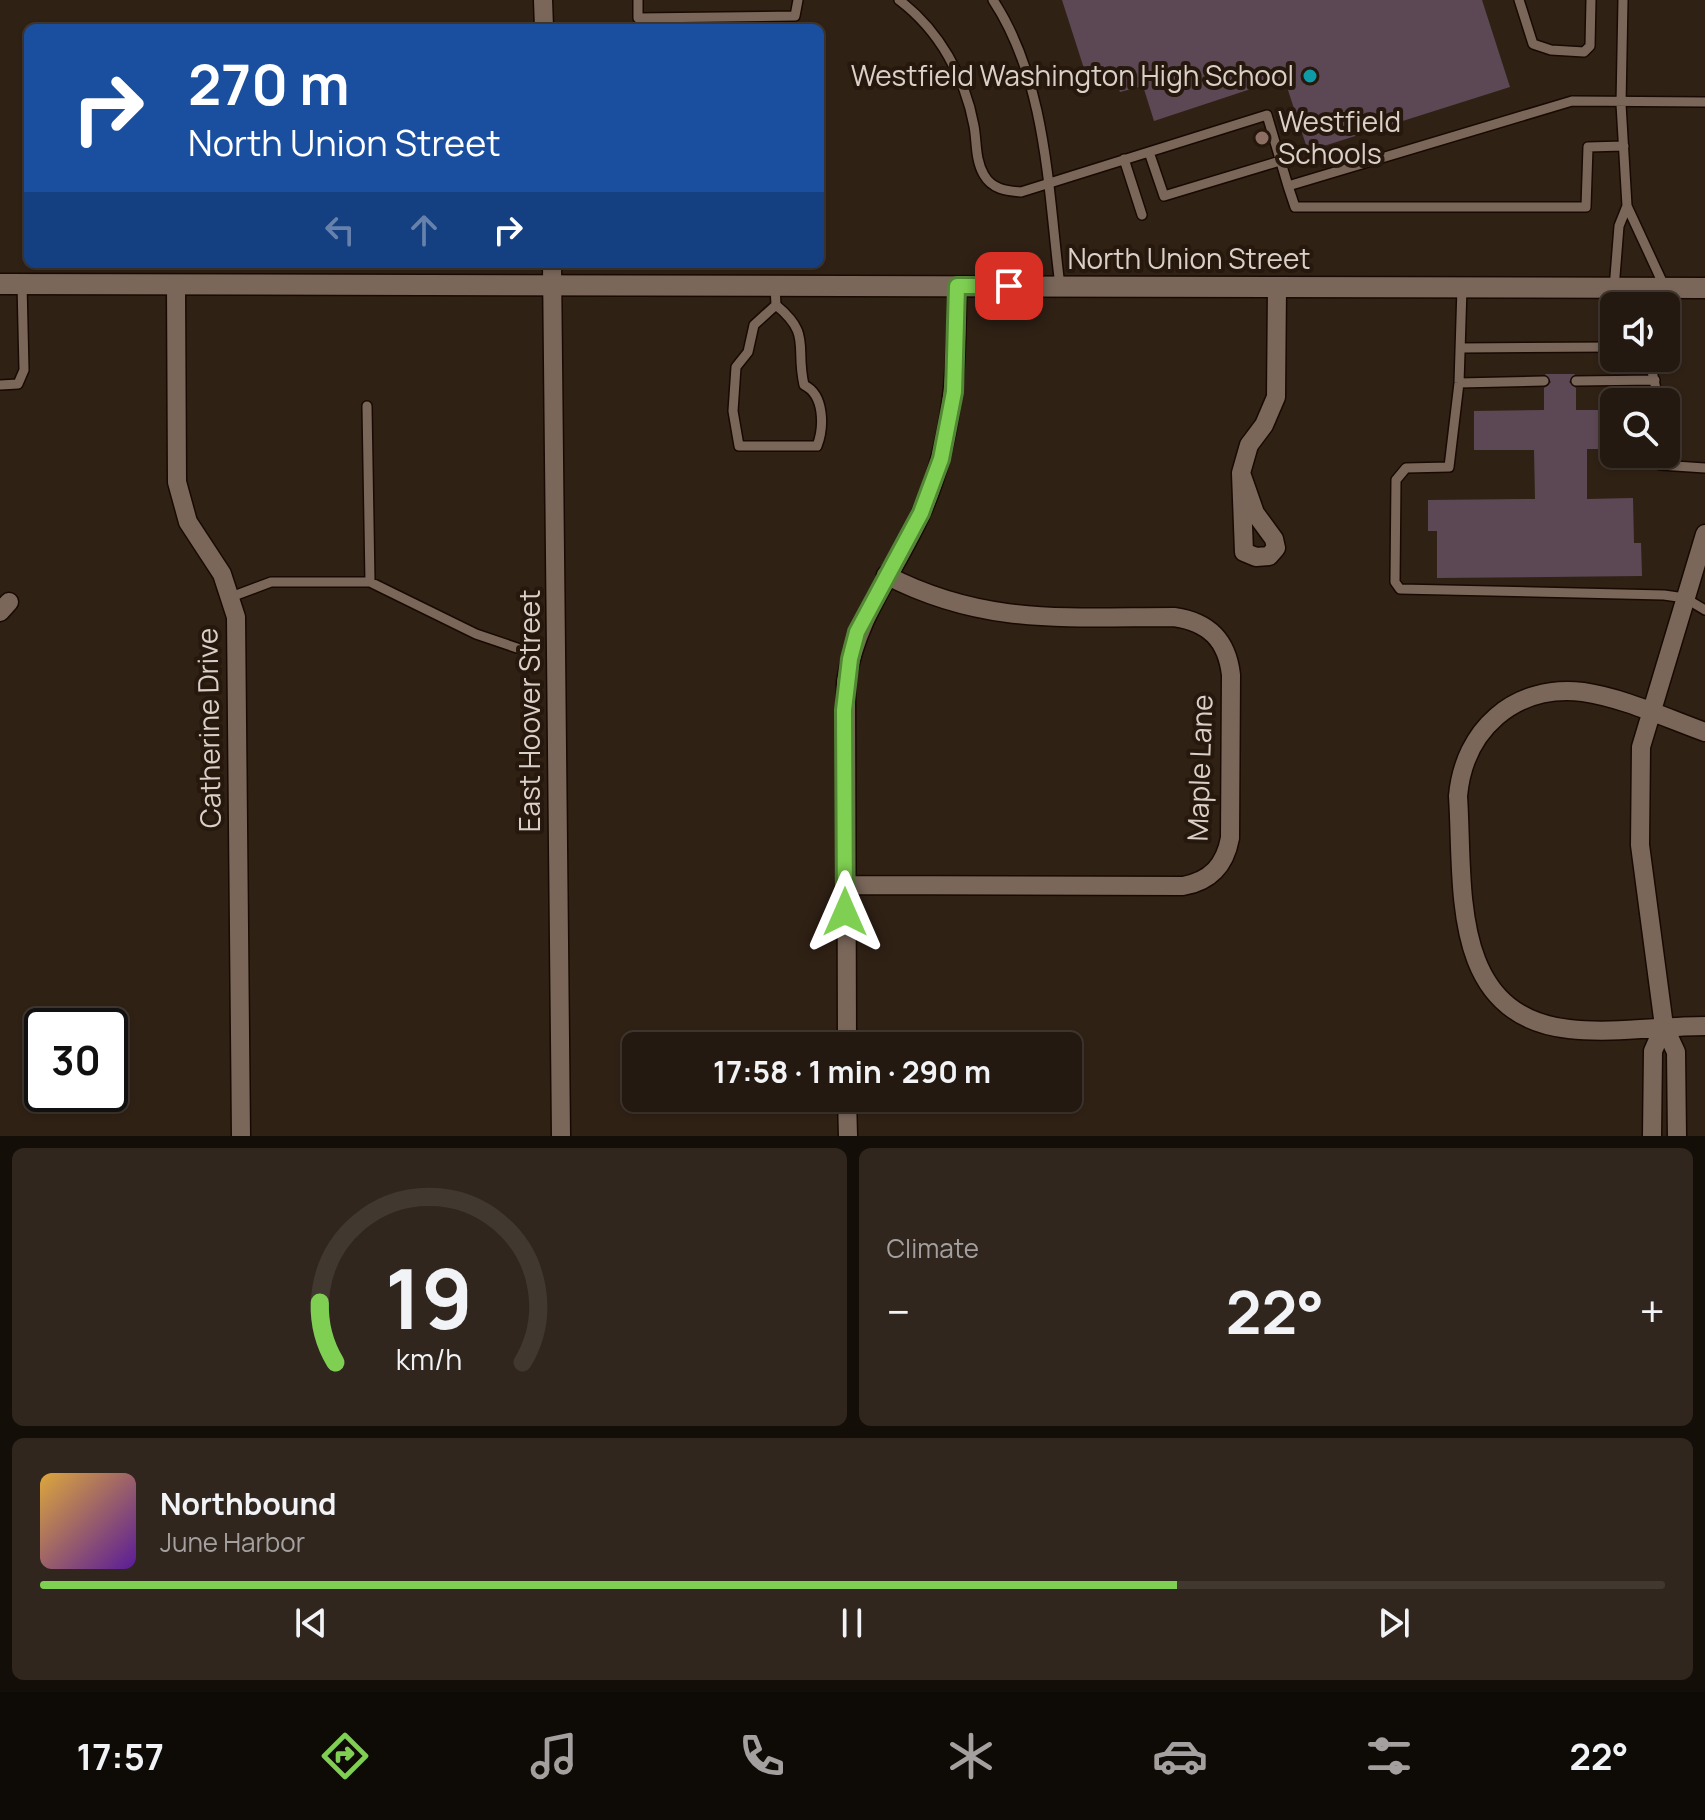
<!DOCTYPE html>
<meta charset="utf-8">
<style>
:root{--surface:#241910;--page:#30261e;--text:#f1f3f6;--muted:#a3a09f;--line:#413830;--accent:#7fd052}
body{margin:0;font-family:Manrope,sans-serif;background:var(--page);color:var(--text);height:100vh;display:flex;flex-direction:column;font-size:30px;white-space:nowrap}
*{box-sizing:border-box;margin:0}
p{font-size:26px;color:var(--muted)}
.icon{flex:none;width:44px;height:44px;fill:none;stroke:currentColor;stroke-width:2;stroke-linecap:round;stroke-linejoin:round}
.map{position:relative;height:1136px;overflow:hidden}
.panel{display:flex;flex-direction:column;gap:12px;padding:12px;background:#140e09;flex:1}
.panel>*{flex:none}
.hud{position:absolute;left:24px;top:24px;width:800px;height:244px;border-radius:12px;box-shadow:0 2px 6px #0004,0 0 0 2px var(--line);background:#1a4fa0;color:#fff;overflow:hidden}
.fabs{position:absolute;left:1600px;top:292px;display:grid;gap:16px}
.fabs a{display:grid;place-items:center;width:80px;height:80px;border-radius:12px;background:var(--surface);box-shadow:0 2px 6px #0004,0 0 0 2px var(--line);font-size:40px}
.speed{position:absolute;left:24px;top:1008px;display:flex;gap:16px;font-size:40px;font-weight:700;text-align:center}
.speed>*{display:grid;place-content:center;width:104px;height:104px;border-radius:50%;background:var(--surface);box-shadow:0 2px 6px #0004,0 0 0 2px var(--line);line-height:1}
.speed .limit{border:4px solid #111;border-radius:12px;background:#fff;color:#111}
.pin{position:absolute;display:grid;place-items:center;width:68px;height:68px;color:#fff;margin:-34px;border-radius:16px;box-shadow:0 4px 12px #0006}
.me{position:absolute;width:88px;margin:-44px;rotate:0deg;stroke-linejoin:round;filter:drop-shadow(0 0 6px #0008)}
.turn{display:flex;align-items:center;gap:28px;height:168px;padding:0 32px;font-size:36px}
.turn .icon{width:104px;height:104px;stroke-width:2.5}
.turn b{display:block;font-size:56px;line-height:68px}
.lanes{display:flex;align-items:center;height:76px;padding:0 32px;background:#0003;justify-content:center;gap:40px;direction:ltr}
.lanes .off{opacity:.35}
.big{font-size:60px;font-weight:700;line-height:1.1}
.panel .tile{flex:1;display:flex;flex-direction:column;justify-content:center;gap:12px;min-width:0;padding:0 28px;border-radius:12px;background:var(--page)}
.panel .dial{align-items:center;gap:0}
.dial svg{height:208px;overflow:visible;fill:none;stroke:var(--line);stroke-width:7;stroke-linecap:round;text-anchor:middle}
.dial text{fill:var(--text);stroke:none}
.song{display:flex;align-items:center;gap:24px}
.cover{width:96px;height:96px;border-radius:12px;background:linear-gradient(135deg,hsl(40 70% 55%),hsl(270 70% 35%))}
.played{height:8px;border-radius:4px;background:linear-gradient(90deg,var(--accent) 70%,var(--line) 70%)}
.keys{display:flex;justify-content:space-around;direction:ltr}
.heat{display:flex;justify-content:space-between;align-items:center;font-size:44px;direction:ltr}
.panel .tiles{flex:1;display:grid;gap:12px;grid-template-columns:1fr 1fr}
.tile:last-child{grid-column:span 2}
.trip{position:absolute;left:622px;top:1032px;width:460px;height:80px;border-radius:12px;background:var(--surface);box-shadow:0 2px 6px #0004,0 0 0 2px var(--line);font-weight:700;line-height:80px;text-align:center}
.menu{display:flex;height:128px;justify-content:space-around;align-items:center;background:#0e0a06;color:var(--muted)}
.menu .icon{width:56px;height:56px}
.menu .current{color:var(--accent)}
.menu b{font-size:36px;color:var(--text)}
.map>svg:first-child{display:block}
.building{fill:#5c4854}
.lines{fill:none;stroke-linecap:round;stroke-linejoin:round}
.lane-casing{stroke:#180a02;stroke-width:12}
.street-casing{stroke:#180a02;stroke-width:21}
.secondary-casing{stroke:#180a02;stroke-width:23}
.lane{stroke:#7a675a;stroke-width:9}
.street{stroke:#7a675a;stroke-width:18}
.secondary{stroke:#7a675a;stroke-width:20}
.route-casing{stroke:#538735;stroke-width:20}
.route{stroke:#7fd052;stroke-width:14}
.culture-dot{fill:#0f9aa8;stroke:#26180c;stroke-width:3}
.education-dot{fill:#8d6e63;stroke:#26180c;stroke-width:3}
.labels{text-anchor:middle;stroke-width:8;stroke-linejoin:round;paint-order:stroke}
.poi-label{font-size:28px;fill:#dad0c8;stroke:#26180c;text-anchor:end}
.street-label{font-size:28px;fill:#dad0c8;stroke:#26180c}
</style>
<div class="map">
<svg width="1705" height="1136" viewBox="0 0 1705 1136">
<rect width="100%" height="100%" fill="#302115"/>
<!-- building -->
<path class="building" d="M 1062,0 L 1482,0 L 1510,87 L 1308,151 L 1284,78 L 1154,121 L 1143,86 L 1120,92 L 1113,74 L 1088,81 Z
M 1545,374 L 1575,374 L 1569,382 L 1576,388 L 1576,410 L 1614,410 L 1614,449 L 1587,449 L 1587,499 L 1633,498 L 1634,543 L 1641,543 L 1642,576 L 1437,578 L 1437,531 L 1428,531 L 1428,500 L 1535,499 L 1534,450 L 1474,450 L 1474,411 L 1544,410 L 1544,388 L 1551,382 Z"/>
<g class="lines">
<defs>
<path id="lane" d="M 638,0 L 638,18 L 795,16 L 798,0
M 899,0 C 939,30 965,77 974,126 C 977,142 975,160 984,175 C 992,189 1006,191 1021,192 L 1267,115 L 1288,186 L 1572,101 L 1705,102
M 993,0 C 1047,82 1048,191 1060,286
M 1519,0 L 1533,44 L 1551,50 L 1584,52 L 1590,46 L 1591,0
M 1623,0 L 1621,104 L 1627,206 L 1665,288
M 1149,152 L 1164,196 L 1280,161
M 1124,159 L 1142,215
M 1288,186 L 1295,207 L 1586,207 L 1588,147 L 1624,146
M 775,286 L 776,305 C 812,335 795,345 804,385 C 825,395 824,428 817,446 L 739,446 L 733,411 L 736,367 L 748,352 L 754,325 L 776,305
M 1462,288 L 1459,383 L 1449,467 L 1406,468 L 1396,480 L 1395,582 L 1400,589 L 1664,595 L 1685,598 L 1705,610
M 1614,289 L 1619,226 L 1627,206
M 1460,348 L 1614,347
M 1649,358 L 1659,402
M 1576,381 L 1655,380
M 1459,383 L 1544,381
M 0,385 L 18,384 L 24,370 L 22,284
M 367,406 L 370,582
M 1659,454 L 1660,465 L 1705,468
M 231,597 L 271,582 L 370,582 L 476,634 L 517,648"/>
<path id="street" d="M 543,0 L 544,28
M 552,264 L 561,1136
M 176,285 L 177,482 L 188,522 L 222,574 L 236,617 L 241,1136
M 1241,473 L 1255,513 L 1274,539 L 1276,548 L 1269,556 L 1256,557 L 1244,552 L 1241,473 L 1249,445 L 1264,425 L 1276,397 L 1277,287
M 0,612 L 9,602
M 1705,732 C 1666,718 1624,698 1583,692 C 1514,684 1464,730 1458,796 C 1464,886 1448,1016 1569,1029 C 1613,1034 1661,1026 1705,1026
M 845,885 L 1183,886 C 1211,881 1225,865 1230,838 L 1231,675 C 1227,640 1209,622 1174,617 C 1067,617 984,626 886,575
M 847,1046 L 846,682 C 857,613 897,570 923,509 C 954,437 957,363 957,286
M 847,1098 L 848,1136
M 1652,1136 L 1653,1051 L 1664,1026
M 1677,1136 L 1676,1052 L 1664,1026 L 1640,845 L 1641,747 L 1705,534"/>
<path id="secondary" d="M 0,284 L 1705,288"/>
</defs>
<!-- lane casing -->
<use href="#lane" class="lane-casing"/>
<!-- street casing -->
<use href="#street" class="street-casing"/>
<!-- secondary casing -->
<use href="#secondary" class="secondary-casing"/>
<!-- lane -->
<use href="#lane" class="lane"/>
<!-- street -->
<use href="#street" class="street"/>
<!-- secondary -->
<use href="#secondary" class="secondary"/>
</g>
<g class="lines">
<defs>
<path id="route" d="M 845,912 L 844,710 L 850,659 L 857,632 L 921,513 L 941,459 L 954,392 L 957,286 L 1009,286"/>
</defs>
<!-- route casing -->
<use href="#route" class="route-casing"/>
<!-- route -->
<use href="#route" class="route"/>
</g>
<!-- markers -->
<circle class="culture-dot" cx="1310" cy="76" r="8"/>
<circle class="education-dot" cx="1262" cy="138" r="8"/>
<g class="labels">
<!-- poi labels -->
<g class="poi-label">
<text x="1294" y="86">Westfield Washington High School</text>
<text x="1278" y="132" text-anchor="start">Westfield<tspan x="1278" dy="32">Schools</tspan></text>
</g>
<!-- street labels -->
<g class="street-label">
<text x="1189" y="269">North Union Street</text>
<text transform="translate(530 711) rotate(-90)" y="10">East Hoover Street</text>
<text transform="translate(209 728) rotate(-91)" y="10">Catherine Drive</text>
<text transform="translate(1200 768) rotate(-88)" y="10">Maple Lane</text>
</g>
</g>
</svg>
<div class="fabs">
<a><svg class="icon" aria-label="sound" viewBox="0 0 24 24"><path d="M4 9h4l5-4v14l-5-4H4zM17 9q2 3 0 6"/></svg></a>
<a><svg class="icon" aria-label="search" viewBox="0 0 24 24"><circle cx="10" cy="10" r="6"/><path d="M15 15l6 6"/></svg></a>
</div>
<div class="speed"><div class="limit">30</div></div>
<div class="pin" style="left:1009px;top:286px;background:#d93025"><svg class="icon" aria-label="arrive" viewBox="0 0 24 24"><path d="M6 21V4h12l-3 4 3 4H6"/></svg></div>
<svg class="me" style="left:845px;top:912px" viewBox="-20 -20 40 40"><path d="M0-17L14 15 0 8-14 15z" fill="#7fd052" stroke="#fff" stroke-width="4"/></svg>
<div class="trip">17:58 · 1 min · 290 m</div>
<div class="hud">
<div class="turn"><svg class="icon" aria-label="right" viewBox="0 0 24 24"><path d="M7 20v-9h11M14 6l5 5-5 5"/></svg><div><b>270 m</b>North Union Street</div></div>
<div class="lanes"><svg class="icon off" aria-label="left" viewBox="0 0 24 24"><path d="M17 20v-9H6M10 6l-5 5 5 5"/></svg><svg class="icon off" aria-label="ahead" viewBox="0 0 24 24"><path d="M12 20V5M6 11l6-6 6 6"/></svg><svg class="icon" aria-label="right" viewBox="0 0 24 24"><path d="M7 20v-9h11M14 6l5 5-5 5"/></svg></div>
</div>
</div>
<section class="panel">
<div class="tiles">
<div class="tile dial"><svg viewBox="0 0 100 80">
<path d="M14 69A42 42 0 1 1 86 69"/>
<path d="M14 69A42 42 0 0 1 8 46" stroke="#7fd052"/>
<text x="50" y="56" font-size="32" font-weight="700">19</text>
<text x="50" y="72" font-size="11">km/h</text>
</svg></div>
<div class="tile"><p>Climate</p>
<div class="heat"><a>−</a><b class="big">22°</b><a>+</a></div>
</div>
<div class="tile">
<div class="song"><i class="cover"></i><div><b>Northbound</b><p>June Harbor</p></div></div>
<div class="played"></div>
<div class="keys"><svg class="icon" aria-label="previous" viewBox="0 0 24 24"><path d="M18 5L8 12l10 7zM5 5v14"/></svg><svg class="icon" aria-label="pause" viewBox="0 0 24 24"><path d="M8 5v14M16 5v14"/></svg><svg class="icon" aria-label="next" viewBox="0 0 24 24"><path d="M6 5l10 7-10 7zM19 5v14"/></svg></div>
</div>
</div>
</section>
<nav class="menu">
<b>17:57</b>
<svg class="icon current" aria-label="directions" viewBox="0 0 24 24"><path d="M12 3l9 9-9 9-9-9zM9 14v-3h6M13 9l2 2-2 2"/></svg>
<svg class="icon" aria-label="music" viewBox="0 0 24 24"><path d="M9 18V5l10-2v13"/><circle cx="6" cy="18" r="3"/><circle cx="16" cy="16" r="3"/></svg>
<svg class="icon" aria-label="phone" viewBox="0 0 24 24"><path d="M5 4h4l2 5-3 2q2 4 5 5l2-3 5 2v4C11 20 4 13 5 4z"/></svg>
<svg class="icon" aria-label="climate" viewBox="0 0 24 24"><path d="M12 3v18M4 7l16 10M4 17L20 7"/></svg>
<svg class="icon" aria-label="car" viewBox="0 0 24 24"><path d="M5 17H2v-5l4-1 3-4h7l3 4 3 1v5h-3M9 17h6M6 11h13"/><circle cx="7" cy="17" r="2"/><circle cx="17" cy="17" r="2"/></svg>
<svg class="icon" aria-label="filters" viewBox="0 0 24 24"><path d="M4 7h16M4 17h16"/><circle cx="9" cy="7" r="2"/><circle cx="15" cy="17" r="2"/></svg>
<b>22°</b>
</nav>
